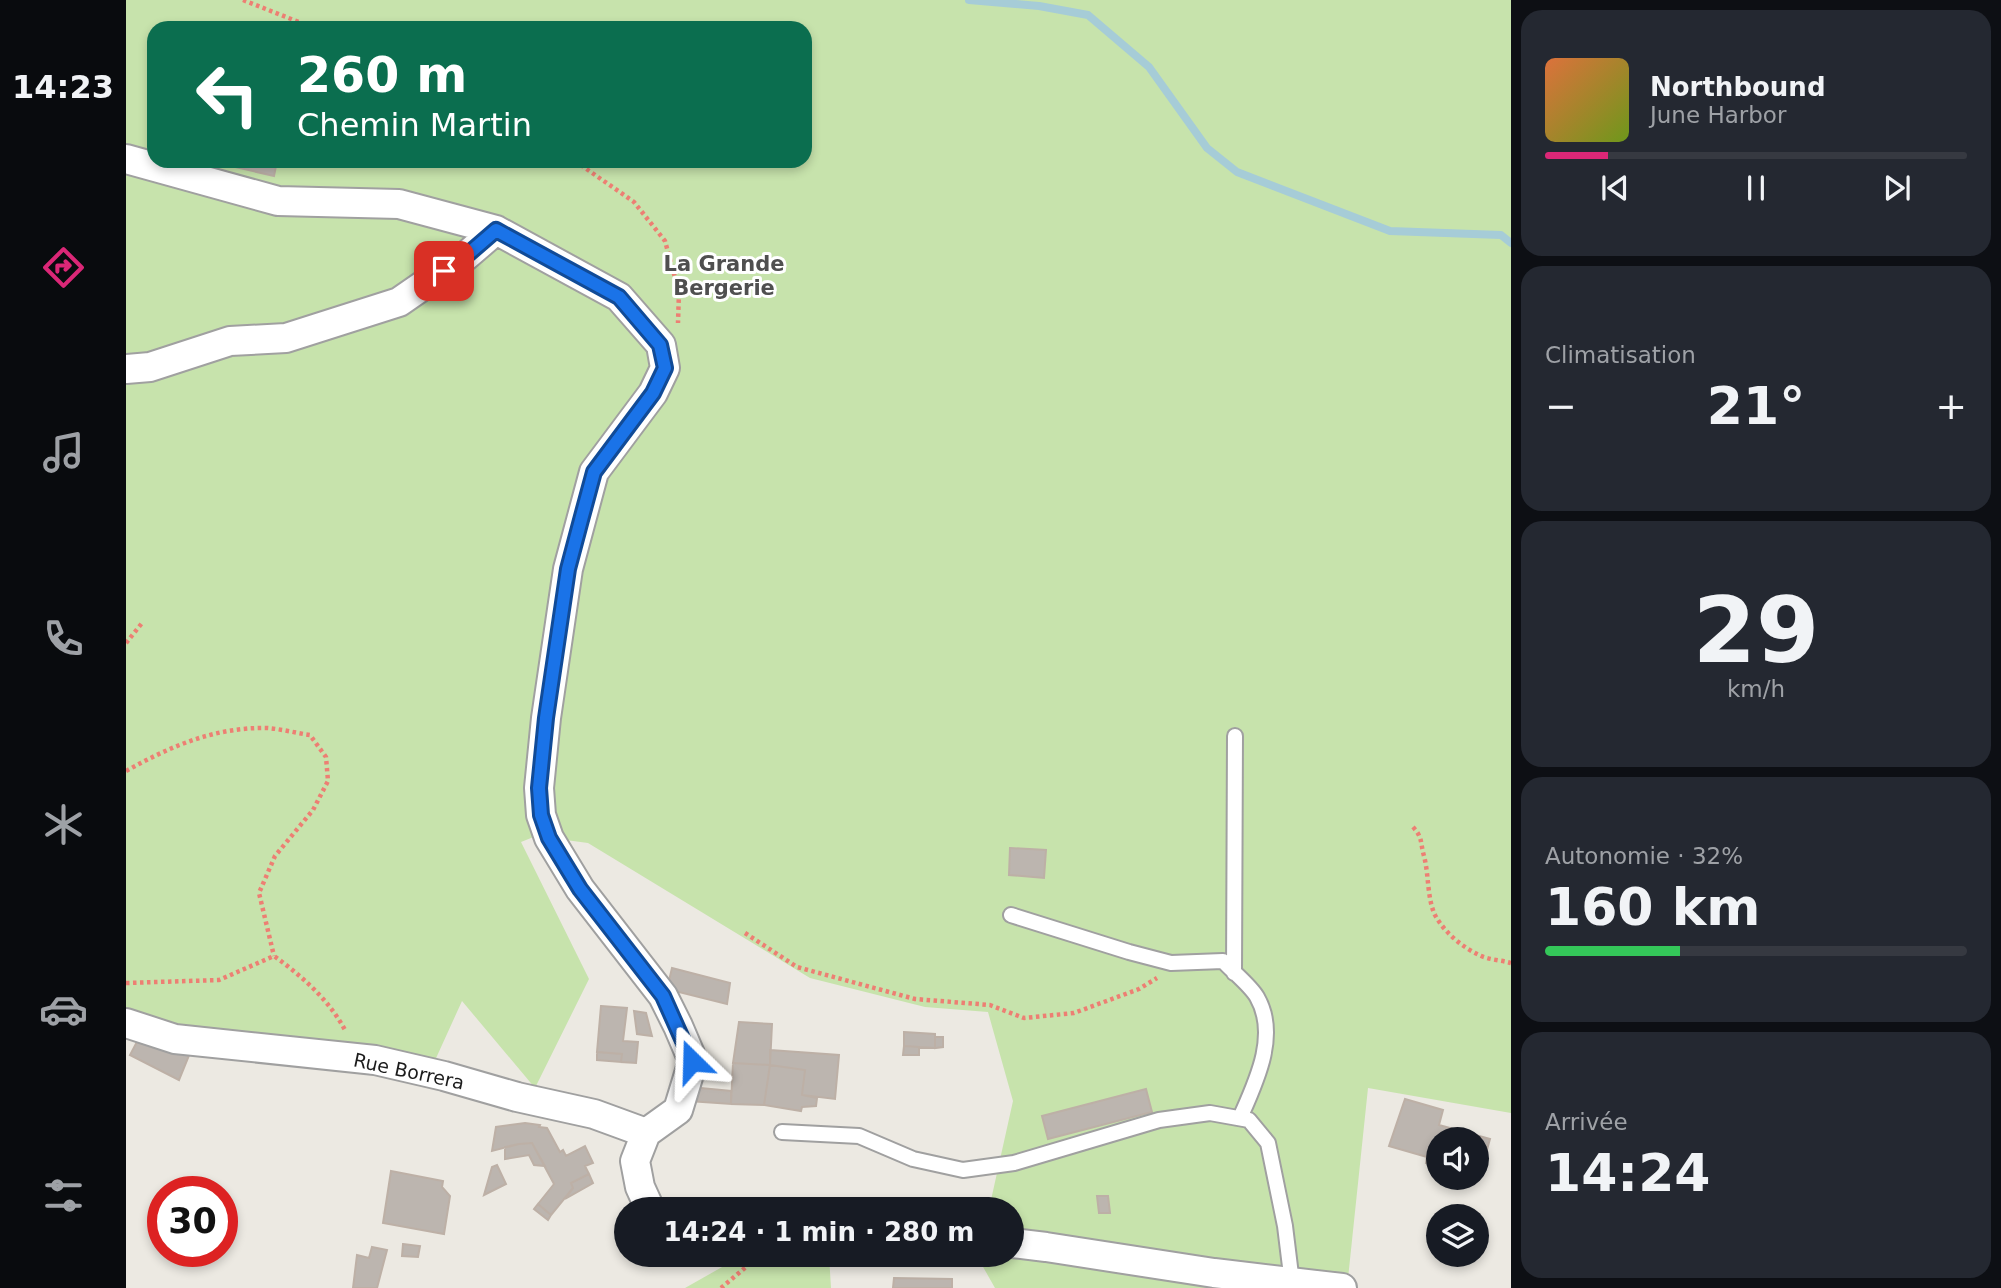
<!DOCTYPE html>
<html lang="fr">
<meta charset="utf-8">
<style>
:root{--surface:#171b24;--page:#242831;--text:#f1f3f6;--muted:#9ea1a6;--line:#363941;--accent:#db2777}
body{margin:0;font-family:"DejaVu Sans",sans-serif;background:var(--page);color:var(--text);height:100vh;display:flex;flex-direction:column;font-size:26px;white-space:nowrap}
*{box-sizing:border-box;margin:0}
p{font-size:23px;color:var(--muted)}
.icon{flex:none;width:38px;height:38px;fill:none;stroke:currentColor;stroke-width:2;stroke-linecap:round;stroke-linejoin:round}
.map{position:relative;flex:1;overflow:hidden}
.sheet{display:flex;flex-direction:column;gap:10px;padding:10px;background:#0d0f14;width:490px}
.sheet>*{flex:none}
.guide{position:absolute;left:21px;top:21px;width:665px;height:147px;border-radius:21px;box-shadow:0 4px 10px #0003;background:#0b6e4f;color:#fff;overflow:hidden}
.tools{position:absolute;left:1300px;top:1127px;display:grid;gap:14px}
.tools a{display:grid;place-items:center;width:63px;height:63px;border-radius:50%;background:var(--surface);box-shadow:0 4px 10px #0003;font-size:35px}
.speed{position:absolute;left:21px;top:1176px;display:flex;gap:14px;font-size:35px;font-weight:700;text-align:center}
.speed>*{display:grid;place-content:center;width:91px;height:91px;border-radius:50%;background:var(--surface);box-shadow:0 4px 10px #0003;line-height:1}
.speed .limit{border:10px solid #d22;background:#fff;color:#111}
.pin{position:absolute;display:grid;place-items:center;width:60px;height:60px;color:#fff;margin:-30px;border-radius:14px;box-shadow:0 4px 10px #0006}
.me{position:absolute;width:77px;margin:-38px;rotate:338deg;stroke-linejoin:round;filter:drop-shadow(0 0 5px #0008)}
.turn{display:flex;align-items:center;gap:24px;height:147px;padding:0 35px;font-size:32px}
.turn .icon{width:91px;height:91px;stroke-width:2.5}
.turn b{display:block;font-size:49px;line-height:60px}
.big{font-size:52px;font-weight:600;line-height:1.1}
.sheet .card{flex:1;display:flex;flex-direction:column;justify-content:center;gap:10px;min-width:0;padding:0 24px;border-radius:21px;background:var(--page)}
.sheet .dial{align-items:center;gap:0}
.dial b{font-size:91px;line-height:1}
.song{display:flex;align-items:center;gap:21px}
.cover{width:84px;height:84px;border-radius:10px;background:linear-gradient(135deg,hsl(20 70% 55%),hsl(80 70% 35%))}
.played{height:7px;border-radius:4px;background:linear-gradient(90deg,var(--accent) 15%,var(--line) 15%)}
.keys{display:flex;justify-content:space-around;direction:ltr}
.heat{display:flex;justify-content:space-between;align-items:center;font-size:38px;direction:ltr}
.charge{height:10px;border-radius:5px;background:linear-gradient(90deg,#34c759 32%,var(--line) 0)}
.trip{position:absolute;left:488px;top:1197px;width:410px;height:70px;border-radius:35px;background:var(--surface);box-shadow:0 4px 10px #0003;font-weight:600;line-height:70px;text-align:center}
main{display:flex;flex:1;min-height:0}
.tab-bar{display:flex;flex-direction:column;width:126px;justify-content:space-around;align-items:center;background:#090b0e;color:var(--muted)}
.tab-bar .icon{width:49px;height:49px}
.tab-bar .current{color:var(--accent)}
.tab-bar b{font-size:32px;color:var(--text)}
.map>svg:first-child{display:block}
.grass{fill:#c7e3ac;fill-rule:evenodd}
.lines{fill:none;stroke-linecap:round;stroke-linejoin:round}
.stream{stroke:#a6ccd7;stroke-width:8}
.building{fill:#bcb5af;stroke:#bdb0a6;stroke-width:2}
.lane-casing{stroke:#a0a0a0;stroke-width:18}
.street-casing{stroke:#a0a0a0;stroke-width:32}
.path{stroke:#ed7f73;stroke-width:4.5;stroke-dasharray:3.5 3.5;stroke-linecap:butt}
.lane{stroke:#fff;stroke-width:14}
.street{stroke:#fff;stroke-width:28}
.route-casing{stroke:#114b97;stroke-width:18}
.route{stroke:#1a73e8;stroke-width:12}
.labels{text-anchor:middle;stroke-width:6;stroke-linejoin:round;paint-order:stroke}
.street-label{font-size:19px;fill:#1c1c1c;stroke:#fff}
.neighbourhood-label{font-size:21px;font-weight:bold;fill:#4f4f4f;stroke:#fff}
</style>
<main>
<nav class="tab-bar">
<b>14:23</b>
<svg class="icon current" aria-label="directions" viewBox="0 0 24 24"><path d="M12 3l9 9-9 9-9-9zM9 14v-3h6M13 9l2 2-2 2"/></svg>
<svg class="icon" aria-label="music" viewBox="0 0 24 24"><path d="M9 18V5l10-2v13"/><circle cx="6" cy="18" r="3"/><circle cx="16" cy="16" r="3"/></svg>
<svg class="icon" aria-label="phone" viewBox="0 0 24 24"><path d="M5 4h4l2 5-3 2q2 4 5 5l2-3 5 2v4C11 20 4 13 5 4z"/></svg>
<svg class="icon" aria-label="climate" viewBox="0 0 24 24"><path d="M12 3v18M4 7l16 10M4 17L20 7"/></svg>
<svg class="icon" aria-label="car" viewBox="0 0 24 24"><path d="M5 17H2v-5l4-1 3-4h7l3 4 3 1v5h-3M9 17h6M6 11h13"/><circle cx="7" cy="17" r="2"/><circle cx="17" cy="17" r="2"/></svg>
<svg class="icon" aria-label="filters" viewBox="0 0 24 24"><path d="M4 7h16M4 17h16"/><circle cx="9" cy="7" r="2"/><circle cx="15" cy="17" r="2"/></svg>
</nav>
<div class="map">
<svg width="1385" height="1288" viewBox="0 0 1385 1288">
<rect width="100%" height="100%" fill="#ece9e2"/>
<!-- grass -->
<path class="grass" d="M 0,0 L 1385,0 L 1385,1113 L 1242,1088 L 1221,1288 L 869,1288 L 852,1258 L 853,1255 L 886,1255 L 886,1209 L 863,1209 L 887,1101 L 862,1012 L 799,1007 L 684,978 L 462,843 L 410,836 L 395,842 L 463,979 L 409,1088 L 336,1001 L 306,1067 L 74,1034 L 0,1013 ZM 28,28 L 679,28 L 679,161 L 28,161 Z
M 658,1255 L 703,1255 L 705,1288 L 559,1288 L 612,1258 Z"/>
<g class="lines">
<!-- stream -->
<path class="stream" d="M 843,0 L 913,6 L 962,15 L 1023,67 L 1081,148 L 1111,172 L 1264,231 L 1375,235 L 1385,243"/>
</g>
<!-- building -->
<path class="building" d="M 83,161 L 151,161 L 148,176 Z
M 884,848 L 920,850 L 918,878 L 883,875 Z
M 546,968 L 604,983 L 601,1004 L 541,989 Z
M 475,1006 L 501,1008 L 497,1041 L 512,1042 L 510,1063 L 495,1062 L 496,1054 L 471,1052 Z
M 508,1011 L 520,1013 L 526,1036 L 511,1034 Z
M 613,1022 L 646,1024 L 644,1065 L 607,1063 Z
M 778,1032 L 809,1034 L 809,1048 L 778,1046 Z
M 809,1037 L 817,1037 L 817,1047 L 809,1048 Z
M 13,1038 L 64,1053 L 53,1080 L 4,1055 Z
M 778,1046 L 793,1047 L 793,1055 L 777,1055 Z
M 644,1050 L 713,1055 L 709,1099 L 676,1095 L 679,1070 L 644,1065 Z
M 471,1052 L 496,1054 L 495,1062 L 471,1060 Z
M 607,1063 L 644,1065 L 638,1105 L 605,1104 Z
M 644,1065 L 679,1070 L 676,1095 L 691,1098 L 690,1106 L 676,1107 L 675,1111 L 638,1105 Z
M 564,1087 L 605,1091 L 605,1104 L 563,1101 Z
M 1020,1089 L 1026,1112 L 922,1139 L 916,1116 Z
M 1279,1099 L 1317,1110 L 1313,1125 L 1364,1139 L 1355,1171 L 1351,1170 L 1351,1139 L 1312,1139 L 1312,1167 L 1300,1163 L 1301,1157 L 1263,1146 Z
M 399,1123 L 414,1125 L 413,1127 L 421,1128 L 434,1152 L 437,1150 L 440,1156 L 459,1146 L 467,1163 L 459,1166 L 463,1174 L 445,1183 L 447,1188 L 425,1215 L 412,1204 L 428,1184 L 406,1143 L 393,1144 L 366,1151 L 370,1127 Z
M 406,1143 L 419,1166 L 408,1165 L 403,1155 L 379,1159 L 379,1147 L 393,1144 Z
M 371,1165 L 380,1184 L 358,1195 L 366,1167 Z
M 265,1171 L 317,1181 L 316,1187 L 324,1196 L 318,1234 L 257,1223 Z
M 463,1174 L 467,1183 L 439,1199 L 447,1188 L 445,1183 Z
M 971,1196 L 982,1196 L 984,1213 L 973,1213 Z
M 412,1204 L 425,1215 L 422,1220 L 408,1209 Z
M 277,1244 L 294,1246 L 292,1257 L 276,1256 Z
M 246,1247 L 261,1250 L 251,1288 L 227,1288 L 231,1255 L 243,1258 Z
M 781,1255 L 807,1255 L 806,1258 L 781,1258 Z
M 768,1278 L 826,1279 L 826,1288 L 767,1288 Z"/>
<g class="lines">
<defs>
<path id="lane" d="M 885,915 L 1003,952 L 1045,963 L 1097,961 C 1107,972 1124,985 1131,997 C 1153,1035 1130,1082 1114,1118
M 1108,973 L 1109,736
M 656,1132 L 733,1136 L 787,1159 L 837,1170 L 888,1163 L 1033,1120 L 1084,1113 L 1123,1120 L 1142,1143 L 1159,1226 L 1166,1283"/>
<path id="street" d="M 0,159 L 152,201 L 273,204 L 370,230 L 493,297 L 535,345 L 539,368 L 527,393 L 468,472 L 442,569 L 420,718 L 413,788 L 415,815 L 423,838 L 454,889 L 537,996 L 552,1026 L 567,1061 L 552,1110 L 520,1133 L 509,1161 L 514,1187 L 524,1209
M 0,369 L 24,367 L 104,341 L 160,338 L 273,302 L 341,255 L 370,230
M 0,1023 L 49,1039 L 249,1060 L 318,1076 L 391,1097 L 468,1114 L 520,1133
M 886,1243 L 920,1247 L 1088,1273 L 1216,1288"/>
</defs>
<!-- lane casing -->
<use href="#lane" class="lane-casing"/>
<!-- street casing -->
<use href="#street" class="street-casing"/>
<!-- path -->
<path class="path" d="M 117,0 L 188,28
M 449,161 L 508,202 L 539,241 L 553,292 L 552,323
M 0,643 L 16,623
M 0,771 C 45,746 89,727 141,728 C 155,729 170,733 184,735 L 200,757 L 202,781 L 187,810 L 149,856 L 133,893 L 148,956
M 1287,827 C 1297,838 1294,842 1298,856 C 1303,875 1301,898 1309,915 C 1318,932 1336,947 1353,955 C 1363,960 1375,960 1385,963
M 619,933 L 671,967 L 789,999 L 864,1005 L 898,1018 L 948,1013 L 1013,989 L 1031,978
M 0,983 L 93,980 L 148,956 C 176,976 203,1000 219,1030
M 595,1288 L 620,1267 L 628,1255"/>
<!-- lane -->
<use href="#lane" class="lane"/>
<!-- street -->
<use href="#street" class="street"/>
</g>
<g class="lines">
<defs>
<path id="route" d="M 318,271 L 341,255 L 370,230 L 493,297 L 534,345 L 539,368 L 527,393 L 468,472 L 455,520 L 442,569 L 420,718 L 413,788 L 415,815 L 423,838 L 454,889 L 537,996 L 566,1061"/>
</defs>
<!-- route casing -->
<use href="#route" class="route-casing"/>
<!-- route -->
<use href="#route" class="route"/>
</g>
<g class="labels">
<!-- street labels -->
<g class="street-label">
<text transform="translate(283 1071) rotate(12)" y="7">Rue Borrera</text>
</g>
<!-- neighbourhood labels -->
<g class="neighbourhood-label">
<text x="598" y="271">La Grande<tspan x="598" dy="24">Bergerie</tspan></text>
</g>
</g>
</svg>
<div class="tools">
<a><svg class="icon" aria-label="sound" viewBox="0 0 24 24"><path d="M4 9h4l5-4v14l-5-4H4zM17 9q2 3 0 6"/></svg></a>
<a><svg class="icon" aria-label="layers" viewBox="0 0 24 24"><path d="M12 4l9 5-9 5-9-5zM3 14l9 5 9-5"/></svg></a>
</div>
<div class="speed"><div class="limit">30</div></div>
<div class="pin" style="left:318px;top:271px;background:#d93025"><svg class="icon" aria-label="arrive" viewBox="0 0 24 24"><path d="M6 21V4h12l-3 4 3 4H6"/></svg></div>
<svg class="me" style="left:566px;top:1061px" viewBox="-20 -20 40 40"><path d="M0-17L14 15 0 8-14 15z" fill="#1a73e8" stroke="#fff" stroke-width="4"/></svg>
<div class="trip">14:24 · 1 min · 280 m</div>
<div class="guide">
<div class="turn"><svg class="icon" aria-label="left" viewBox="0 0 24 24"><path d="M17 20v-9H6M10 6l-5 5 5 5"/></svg><div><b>260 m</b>Chemin Martin</div></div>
</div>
</div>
<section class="sheet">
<div class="card">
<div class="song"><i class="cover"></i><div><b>Northbound</b><p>June Harbor</p></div></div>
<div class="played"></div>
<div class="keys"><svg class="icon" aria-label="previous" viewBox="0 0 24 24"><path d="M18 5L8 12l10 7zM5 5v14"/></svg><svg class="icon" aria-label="pause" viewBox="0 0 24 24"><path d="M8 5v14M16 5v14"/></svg><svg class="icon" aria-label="next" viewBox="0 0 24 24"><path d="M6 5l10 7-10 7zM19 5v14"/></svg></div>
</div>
<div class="card"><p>Climatisation</p>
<div class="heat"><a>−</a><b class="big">21°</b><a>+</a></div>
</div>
<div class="card dial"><b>29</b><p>km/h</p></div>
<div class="card"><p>Autonomie · 32%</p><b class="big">160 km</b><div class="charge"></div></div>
<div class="card"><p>Arrivée</p><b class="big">14:24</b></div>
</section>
</main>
